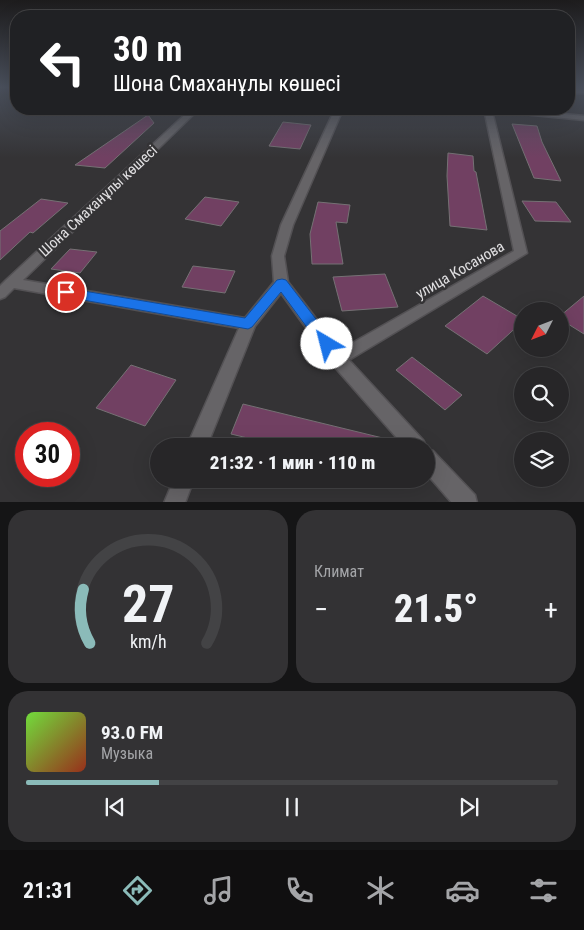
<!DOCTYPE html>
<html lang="ru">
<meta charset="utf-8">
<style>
:root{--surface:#272628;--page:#333234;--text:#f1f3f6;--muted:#a4a5a8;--line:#434345;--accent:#8bbbb9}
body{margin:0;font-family:"Roboto Condensed",sans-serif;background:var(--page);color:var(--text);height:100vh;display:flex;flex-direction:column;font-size:19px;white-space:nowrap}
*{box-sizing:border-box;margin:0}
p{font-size:16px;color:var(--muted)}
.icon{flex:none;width:28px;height:28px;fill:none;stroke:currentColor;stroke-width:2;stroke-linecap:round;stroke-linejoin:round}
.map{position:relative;height:502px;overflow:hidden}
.side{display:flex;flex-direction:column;gap:8px;padding:8px;background:#151516;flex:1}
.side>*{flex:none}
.top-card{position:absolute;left:10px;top:10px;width:565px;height:105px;border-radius:20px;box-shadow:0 5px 20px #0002,0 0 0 1px var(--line);background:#202124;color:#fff;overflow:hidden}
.needle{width:32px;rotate:228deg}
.tools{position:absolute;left:514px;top:302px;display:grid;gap:10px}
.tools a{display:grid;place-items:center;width:55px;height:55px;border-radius:50%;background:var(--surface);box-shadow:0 5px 20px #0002,0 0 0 1px var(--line);font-size:25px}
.speed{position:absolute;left:15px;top:422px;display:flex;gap:10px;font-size:25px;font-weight:700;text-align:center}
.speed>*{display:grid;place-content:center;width:65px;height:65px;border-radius:50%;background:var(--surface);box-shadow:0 5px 20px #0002,0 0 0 1px var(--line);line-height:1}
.speed .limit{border:8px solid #d22;background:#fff;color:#111}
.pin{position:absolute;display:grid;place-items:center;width:42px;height:42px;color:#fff;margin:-21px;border:2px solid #fff;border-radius:50%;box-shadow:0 1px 5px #0007}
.me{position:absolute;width:55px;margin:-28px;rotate:323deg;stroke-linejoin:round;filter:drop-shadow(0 0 4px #0008)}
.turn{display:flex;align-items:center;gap:18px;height:105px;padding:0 20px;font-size:22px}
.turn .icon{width:65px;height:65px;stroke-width:2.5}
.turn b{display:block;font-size:35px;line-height:42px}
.big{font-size:38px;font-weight:800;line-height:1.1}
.side .tile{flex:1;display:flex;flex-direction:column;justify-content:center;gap:8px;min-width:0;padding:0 18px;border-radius:20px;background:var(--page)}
.side .dial{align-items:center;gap:0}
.dial svg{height:130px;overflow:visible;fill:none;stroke:var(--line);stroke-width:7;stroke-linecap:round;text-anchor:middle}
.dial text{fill:var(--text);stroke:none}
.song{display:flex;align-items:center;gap:15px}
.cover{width:60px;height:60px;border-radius:8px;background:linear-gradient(135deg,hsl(100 70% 55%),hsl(10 70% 35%))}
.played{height:5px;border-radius:2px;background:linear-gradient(90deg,var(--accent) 25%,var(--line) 25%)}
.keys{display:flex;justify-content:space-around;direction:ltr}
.heat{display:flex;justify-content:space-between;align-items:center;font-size:28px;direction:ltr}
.side .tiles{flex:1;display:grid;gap:8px;grid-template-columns:1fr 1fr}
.tile:last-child{grid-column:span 2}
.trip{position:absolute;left:150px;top:438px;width:285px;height:50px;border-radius:25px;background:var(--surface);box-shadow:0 5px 20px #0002,0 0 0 1px var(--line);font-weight:800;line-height:50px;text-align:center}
.menu{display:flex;height:80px;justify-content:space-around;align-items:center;background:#100f10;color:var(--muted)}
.menu .icon{width:35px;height:35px}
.menu .on{color:var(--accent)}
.menu b{font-size:22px;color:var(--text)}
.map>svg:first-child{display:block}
.building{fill:#714062;stroke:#757174}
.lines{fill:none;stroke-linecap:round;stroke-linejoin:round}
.minor-casing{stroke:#535154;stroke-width:3}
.minor{fill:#666467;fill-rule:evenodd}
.route{fill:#1a73e8;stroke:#114b97}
.labels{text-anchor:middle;stroke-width:5;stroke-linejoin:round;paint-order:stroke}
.street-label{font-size:15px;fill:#e0dfe1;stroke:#343335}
</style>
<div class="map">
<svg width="584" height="503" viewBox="0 0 584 503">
<rect width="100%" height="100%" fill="#343335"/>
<!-- building -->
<path class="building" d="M 148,115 L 154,123 L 105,168 L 75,165 Z
M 283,122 L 311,125 L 300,149 L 269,146 Z
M 512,124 L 537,126 L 542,142 L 561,181 L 534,178 Z
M 448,153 L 473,156 L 474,171 L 476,172 L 487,230 L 450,226 L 447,176 Z
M 205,197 L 239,202 L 221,226 L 185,219 Z
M 41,199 L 68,203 L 33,233 L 30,232 L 0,260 L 0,231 Z
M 522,201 L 556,202 L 571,222 L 535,221 Z
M 318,202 L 350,205 L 347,223 L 336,222 L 343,264 L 312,264 L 310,234 Z
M 70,249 L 97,252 L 80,273 L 51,269 Z
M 193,266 L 235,271 L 225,293 L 182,287 Z
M 385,274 L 398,307 L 342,311 L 333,277 Z
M 483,296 L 522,319 L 522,322 L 487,354 L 445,326 Z
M 584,296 L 584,334 L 560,319 L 560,316 Z
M 412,357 L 462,395 L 445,410 L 396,370 Z
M 131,365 L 176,380 L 145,426 L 96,408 Z
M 243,404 L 391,440 L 390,446 L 281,446 L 231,434 Z"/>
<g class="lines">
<defs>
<path id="minor" d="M 569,89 L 584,89 L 584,93 L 569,93 Z
M 191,109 L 199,109 L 23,280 L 245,318 L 274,282 L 272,256 L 281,225 L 335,109 L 343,109 L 293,225 L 284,256 L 288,282 L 340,350 L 514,251 L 484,109 L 514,109 L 584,116 L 584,120 L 492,111 L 527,253 L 349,360 L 423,440 L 426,446 L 404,446 L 332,364 L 281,293 L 255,326 L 207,446 L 187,446 L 239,328 L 14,288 L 5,297 L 0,299 L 0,286 L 6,280 Z
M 426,449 L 433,451 L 475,495 L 477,503 L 452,503 L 426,473 Z
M 174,479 L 194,479 L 185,503 L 164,503 Z"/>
</defs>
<!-- minor casing -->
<use href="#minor" class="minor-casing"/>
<!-- minor -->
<use href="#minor" class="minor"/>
</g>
<!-- sky -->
<linearGradient id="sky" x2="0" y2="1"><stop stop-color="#1d1c1d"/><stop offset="0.55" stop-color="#4a505c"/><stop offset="1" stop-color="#4a505c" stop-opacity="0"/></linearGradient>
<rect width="584" height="158" fill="url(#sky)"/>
<!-- route -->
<path class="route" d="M 282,279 L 286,280 L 332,340 L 334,344 L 332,348 L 327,349 L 322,348 L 281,292 L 252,327 L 248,329 L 66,297 L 59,292 L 66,288 L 245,318 L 277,280 Z"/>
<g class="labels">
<!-- street labels -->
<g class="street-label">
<text transform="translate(98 201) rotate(-43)" y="5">Шона Смаханұлы көшесі</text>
<text transform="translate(460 270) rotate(-30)" y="5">улица Косанова</text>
</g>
</g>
</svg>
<div class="tools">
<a><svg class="needle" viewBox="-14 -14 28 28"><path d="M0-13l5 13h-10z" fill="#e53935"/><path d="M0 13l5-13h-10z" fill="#a4a5a8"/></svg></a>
<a><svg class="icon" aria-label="search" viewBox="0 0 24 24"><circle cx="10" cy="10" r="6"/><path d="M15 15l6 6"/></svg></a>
<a><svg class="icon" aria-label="layers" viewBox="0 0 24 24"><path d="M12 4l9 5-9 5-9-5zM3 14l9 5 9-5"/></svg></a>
</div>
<div class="speed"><div class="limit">30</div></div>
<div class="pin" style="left:66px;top:292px;background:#d93025"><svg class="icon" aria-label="arrive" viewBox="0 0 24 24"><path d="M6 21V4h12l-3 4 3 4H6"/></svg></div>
<svg class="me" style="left:327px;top:344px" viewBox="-20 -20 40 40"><circle r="19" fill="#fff"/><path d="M0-13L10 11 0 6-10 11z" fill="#1a73e8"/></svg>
<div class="trip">21:32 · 1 мин · 110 m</div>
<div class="top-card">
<div class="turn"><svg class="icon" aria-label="left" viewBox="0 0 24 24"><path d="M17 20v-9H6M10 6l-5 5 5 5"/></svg><div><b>30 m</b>Шона Смаханұлы көшесі</div></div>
</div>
</div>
<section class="side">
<div class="tiles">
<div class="tile dial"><svg viewBox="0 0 100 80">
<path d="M14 69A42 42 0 1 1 86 69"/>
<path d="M14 69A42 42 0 0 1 10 36" stroke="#8bbbb9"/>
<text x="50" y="56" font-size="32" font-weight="700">27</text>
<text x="50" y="72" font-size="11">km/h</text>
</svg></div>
<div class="tile"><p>Климат</p>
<div class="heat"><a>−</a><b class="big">21.5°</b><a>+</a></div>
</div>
<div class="tile">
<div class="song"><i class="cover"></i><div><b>93.0 FM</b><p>Музыка</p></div></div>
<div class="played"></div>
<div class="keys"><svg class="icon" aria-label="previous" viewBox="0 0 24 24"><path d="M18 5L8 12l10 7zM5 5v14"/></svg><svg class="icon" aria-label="pause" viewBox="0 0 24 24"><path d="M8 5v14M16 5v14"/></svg><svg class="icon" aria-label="next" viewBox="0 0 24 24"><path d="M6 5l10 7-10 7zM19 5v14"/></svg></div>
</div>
</div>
</section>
<nav class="menu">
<b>21:31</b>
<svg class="icon on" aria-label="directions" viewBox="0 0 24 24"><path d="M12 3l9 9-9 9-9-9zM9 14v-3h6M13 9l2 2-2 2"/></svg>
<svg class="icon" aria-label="music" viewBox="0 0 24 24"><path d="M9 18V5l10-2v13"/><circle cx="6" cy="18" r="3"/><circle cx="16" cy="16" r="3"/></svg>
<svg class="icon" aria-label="phone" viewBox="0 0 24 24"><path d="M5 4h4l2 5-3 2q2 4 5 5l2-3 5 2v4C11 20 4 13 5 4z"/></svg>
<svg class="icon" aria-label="climate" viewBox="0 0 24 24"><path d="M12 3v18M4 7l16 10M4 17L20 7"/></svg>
<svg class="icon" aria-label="car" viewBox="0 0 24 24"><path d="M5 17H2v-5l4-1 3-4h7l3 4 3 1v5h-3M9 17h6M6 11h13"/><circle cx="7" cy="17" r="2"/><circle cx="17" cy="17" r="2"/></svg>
<svg class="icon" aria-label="filters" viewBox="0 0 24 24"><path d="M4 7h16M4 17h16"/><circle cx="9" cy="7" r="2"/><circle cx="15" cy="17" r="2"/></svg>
</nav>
